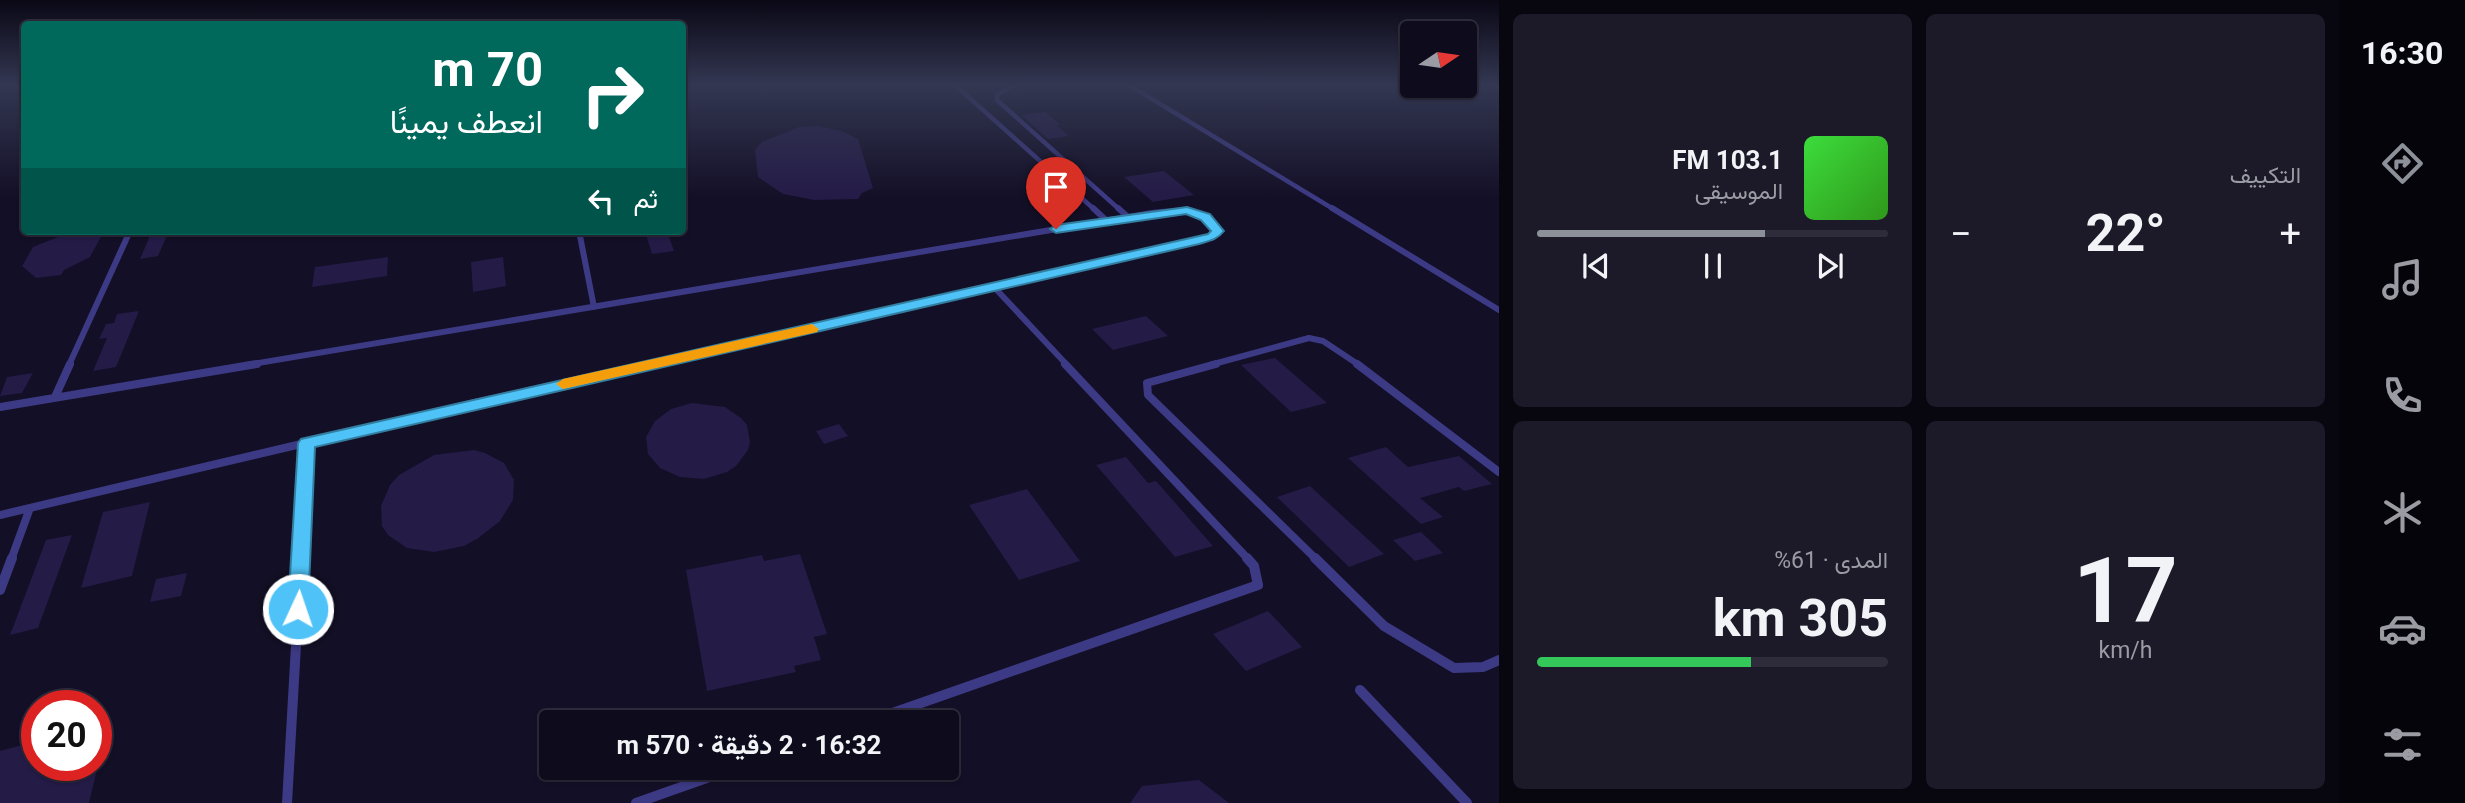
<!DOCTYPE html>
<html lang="ar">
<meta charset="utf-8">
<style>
:root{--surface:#0e0b1c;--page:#1c1929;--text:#f1f3f6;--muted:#9b9ba3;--line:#2e2b3b;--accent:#8c9099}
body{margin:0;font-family:Roboto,Vazirmatn,sans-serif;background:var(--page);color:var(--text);direction:rtl;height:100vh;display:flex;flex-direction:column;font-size:26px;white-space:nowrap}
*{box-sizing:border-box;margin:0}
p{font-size:23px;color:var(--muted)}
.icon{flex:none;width:38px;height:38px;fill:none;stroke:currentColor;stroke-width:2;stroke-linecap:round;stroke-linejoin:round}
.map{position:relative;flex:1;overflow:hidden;direction:ltr}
.sheet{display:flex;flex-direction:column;gap:14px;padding:14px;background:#08060f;width:840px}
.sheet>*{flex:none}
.banner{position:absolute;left:21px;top:21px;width:665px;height:214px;border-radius:7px;box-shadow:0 2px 5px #0004,0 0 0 2px var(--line);direction:rtl;background:#00695c;color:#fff;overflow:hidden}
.needle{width:46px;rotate:77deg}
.tools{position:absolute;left:1400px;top:21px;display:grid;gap:14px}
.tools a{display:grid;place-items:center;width:77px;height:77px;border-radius:7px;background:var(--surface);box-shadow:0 2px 5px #0004,0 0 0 2px var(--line);font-size:35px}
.speed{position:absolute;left:21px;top:690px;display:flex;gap:14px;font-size:35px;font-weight:700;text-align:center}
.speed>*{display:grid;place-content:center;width:91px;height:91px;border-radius:50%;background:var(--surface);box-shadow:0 2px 5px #0004,0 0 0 2px var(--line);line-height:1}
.speed .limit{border:10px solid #d22;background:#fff;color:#111}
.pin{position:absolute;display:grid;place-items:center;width:60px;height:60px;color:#fff;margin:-72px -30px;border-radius:50% 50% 50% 0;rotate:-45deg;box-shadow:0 0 7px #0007}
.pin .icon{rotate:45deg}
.me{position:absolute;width:77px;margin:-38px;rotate:3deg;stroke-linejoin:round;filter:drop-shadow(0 0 5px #0008)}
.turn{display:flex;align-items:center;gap:24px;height:147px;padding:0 28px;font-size:32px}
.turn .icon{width:91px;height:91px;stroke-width:2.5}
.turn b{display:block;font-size:49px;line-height:60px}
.then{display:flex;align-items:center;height:66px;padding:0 28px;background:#0003;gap:14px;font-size:26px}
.big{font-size:52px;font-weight:700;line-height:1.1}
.sheet .widget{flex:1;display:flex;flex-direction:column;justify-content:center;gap:10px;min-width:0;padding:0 24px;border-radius:10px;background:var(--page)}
.sheet .dial{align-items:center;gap:0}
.dial b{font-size:91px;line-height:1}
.song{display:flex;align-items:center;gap:21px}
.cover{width:84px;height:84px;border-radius:10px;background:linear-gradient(135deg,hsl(120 70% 55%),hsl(110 70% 35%))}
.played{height:7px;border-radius:4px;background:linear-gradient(90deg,var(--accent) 65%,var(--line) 65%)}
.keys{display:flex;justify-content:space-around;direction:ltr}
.heat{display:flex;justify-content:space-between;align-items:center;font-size:38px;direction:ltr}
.charge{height:10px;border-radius:5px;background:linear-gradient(90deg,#34c759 61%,var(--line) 0)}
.sheet .tiles{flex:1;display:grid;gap:14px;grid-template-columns:repeat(2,1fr)}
.trip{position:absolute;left:539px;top:710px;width:420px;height:70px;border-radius:7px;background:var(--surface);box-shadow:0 2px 5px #0004,0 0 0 2px var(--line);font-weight:700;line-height:70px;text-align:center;direction:rtl}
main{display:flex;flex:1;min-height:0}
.dock{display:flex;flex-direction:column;width:126px;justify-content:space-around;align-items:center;background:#06040b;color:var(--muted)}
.dock .icon{width:49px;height:49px}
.dock .current{color:var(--accent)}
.dock b{font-size:32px;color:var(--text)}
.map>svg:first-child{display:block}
.building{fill:#241b47}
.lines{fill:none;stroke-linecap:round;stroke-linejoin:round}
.service-far3{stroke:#3d3a85;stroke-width:4.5}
.service-far2{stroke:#3d3a85;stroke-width:6}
.service-far1{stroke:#3d3a85;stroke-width:8}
.service{stroke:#3d3a85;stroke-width:10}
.route{fill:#4fc3f7;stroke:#337fa1;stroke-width:2}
.slow{fill:#f59e0b}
</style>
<main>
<nav class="dock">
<b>16:30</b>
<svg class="icon current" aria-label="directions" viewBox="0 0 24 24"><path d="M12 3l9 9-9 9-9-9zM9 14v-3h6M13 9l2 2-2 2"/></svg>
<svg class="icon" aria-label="music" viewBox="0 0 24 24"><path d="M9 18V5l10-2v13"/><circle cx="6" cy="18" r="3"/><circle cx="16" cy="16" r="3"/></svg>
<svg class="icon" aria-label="phone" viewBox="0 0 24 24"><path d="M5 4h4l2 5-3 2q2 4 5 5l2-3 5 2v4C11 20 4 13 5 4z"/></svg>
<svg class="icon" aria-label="climate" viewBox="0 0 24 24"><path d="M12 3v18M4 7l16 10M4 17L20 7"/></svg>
<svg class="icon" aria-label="car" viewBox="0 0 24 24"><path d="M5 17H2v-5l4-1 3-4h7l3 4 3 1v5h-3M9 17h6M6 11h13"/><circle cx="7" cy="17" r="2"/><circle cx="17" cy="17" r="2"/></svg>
<svg class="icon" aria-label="filters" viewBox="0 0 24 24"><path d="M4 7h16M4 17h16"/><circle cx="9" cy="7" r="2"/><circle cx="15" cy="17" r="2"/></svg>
</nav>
<section class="sheet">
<div class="tiles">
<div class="widget"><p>التكييف</p>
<div class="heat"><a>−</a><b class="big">22°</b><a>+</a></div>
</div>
<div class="widget">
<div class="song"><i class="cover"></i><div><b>103.1 FM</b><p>الموسيقى</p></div></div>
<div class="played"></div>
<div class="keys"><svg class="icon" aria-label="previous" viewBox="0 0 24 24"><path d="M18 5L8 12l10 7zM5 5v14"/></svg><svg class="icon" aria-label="pause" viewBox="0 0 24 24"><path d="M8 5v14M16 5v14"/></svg><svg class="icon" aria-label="next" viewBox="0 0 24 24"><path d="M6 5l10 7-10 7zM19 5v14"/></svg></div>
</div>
<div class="widget dial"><b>17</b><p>km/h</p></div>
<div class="widget"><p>المدى · 61%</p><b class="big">305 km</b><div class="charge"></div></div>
</div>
</section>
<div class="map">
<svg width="1499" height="803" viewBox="0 0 1499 803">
<rect width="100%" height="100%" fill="#130f26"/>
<!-- building -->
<path class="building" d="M 1045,112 L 1061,125 L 1056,125 L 1069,136 L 1048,139 L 1021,115 Z
M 818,126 L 842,131 L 858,139 L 873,188 L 862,193 L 858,199 L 814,200 L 783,194 L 758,177 L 755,150 L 762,142 L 799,127 Z
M 1164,171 L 1194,195 L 1153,202 L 1124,177 Z
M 104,231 L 90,257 L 64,270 L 61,275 L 36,278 L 22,266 L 33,247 L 63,235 Z
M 152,231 L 169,231 L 158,256 L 140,259 Z
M 645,231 L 667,231 L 674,251 L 652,254 Z
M 388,257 L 387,276 L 312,287 L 315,267 Z
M 503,257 L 506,286 L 473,292 L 471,262 Z
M 139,311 L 116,367 L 93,371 L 107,338 L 99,339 L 106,324 L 114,323 L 117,314 Z
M 1146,316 L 1168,336 L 1113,350 L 1092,329 Z
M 1275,358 L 1327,403 L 1291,412 L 1241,365 Z
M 33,373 L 22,393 L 0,396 L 7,377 Z
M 692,403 L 725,407 L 741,418 L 747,425 L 750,442 L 748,450 L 736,466 L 727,472 L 704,479 L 680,477 L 660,468 L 648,454 L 646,437 L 655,421 L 671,409 Z
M 839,424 L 848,436 L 824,444 L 816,431 Z
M 1386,447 L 1408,467 L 1459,456 L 1492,484 L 1464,491 L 1459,487 L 1420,498 L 1443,517 L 1421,524 L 1348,458 Z
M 474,450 L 485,453 L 504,463 L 514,480 L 513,500 L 500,521 L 477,539 L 464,546 L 434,552 L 407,548 L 388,535 L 382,526 L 381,506 L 390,485 L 399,475 L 434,455 Z
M 1126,457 L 1148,483 L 1156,481 L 1213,546 L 1175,557 L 1096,465 Z
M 1310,486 L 1384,554 L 1349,567 L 1277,497 Z
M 1027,489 L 1080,561 L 1019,580 L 969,505 Z
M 150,502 L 132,576 L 81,588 L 103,512 Z
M 1421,532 L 1443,553 L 1415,561 L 1393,540 Z
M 72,535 L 38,628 L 10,635 L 46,540 Z
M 800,554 L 827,634 L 814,637 L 821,660 L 794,666 L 796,672 L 707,691 L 686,570 L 762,555 L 764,561 Z
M 187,573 L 181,596 L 150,602 L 156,579 Z
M 1268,611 L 1302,647 L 1246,671 L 1213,634 Z
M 37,741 L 37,765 L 98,765 L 89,803 L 0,803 L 0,751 Z
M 1199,780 L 1229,803 L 1130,803 L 1142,786 Z"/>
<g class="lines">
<!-- service-far3 -->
<path class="service-far3" d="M 955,85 L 1095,210
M 1014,85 L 997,95 L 997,100 L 1120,210
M 1129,85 L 1335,210"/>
<!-- service-far2 -->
<path class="service-far2" d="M 1093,208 L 1107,221
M 1118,208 L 1128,217
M 1332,208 L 1499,310
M 579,231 L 594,307
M 994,287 L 1067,365
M 69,365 L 130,231
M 247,365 L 1152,213 C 1178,210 1201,208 1218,231 L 1212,237 L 646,365
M 1210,365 L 1309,338 L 1323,341 L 1359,365"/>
<!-- service-far1 -->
<path class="service-far1" d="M 1065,364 L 1249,560
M 1216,364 L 1147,383 L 1148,395 L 1317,560
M 1357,364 L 1499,472
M 55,397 L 70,364
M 0,407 L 257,364
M 0,515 L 479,402 L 654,364
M 11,560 L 30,508
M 300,560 L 307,443"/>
<!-- service -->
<path class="service" d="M 1315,558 L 1384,626 L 1454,668 L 1483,667 L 1499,660
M 0,590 L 12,558
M 1360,690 L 1467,803
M 864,723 L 1258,585 L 1254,566 L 1247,558
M 287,803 L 301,558
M 636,803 L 735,768"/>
</g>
<!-- sky -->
<linearGradient id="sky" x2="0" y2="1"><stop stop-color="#0a0815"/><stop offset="0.43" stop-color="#333752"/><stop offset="1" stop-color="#333752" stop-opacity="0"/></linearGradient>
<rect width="1499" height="198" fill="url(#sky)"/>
<!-- route -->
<path class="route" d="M 1187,207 L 1210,214 L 1224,231 C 1217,240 1209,241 1199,244 L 315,447 L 308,609 L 305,615 L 298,618 L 291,615 L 288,609 L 298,443 L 301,439 L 1208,234 L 1211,231 L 1201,220 L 1186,214 L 1056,233 L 1050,229 L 1056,225 Z"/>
<!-- slow -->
<path class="slow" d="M 812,324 L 819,329 L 817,332 L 563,389 L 556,384 L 563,379 Z"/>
</svg>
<div class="tools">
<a><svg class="needle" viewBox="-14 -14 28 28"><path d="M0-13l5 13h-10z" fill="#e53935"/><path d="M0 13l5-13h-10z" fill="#9b9ba3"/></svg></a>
</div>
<div class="speed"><div class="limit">20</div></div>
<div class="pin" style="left:1056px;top:229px;background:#d93025"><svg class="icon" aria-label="arrive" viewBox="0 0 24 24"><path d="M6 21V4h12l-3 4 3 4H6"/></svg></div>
<svg class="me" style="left:298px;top:609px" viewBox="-20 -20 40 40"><circle r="17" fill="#4fc3f7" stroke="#fff" stroke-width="3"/><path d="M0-11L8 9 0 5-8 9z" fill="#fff"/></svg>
<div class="trip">16:32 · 2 دقيقة · 570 m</div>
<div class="banner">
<div class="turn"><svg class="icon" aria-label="right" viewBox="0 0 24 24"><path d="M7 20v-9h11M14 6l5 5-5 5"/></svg><div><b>70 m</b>انعطف يمينًا</div></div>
<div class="then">ثم<svg class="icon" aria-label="left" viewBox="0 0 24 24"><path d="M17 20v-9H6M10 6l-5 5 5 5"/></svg></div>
</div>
</div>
</main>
